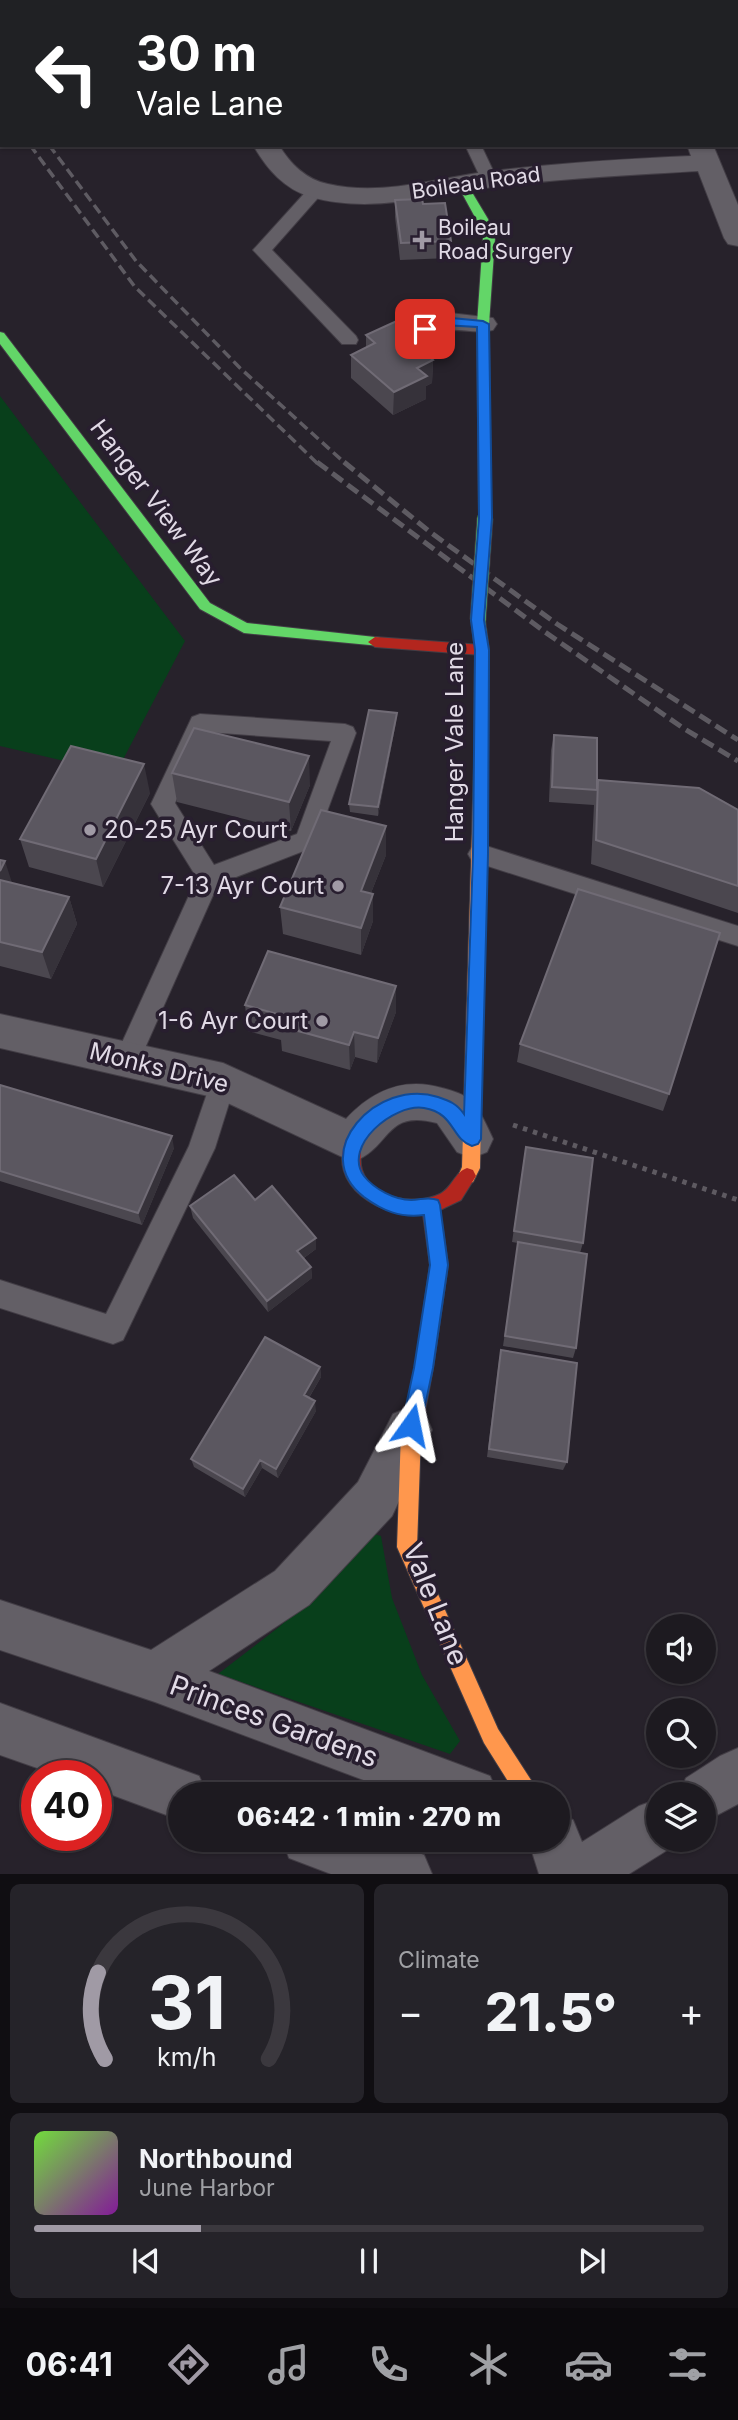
<!DOCTYPE html>
<meta charset="utf-8">
<style>
:root{--surface:#1d1a20;--page:#252329;--text:#f1f3f6;--muted:#a0a1a5;--line:#3b383e;--accent:#a09aa5}
body{margin:0;font-family:Inter,sans-serif;background:var(--page);color:var(--text);height:100vh;display:flex;flex-direction:column;font-size:26px;white-space:nowrap}
*{box-sizing:border-box;margin:0}
p{font-size:23px;color:var(--muted)}
.icon{flex:none;width:38px;height:38px;fill:none;stroke:currentColor;stroke-width:2;stroke-linecap:round;stroke-linejoin:round}
.map{position:relative;height:1874px;overflow:hidden}
.details{display:flex;flex-direction:column;gap:10px;padding:10px;background:#100e12;flex:1}
.details>*{flex:none}
.top-card{position:absolute;left:0px;top:0px;width:738px;height:147px;box-shadow:0 2px 5px #0004,0 0 0 2px var(--line);background:#202124;color:#fff;overflow:hidden}
.buttons{position:absolute;left:646px;top:1614px;display:grid;gap:14px}
.buttons a{display:grid;place-items:center;width:70px;height:70px;border-radius:50%;background:var(--surface);box-shadow:0 2px 5px #0004,0 0 0 2px var(--line);font-size:35px}
.speed{position:absolute;left:21px;top:1760px;display:flex;gap:14px;font-size:35px;font-weight:700;text-align:center}
.speed>*{display:grid;place-content:center;width:91px;height:91px;border-radius:50%;background:var(--surface);box-shadow:0 2px 5px #0004,0 0 0 2px var(--line);line-height:1}
.speed .limit{border:10px solid #d22;background:#fff;color:#111}
.pin{position:absolute;display:grid;place-items:center;width:60px;height:60px;color:#fff;margin:-30px;border-radius:14px;box-shadow:0 4px 10px #0006}
.me{position:absolute;width:77px;margin:-38px;rotate:12deg;stroke-linejoin:round;filter:drop-shadow(0 0 5px #0008)}
.turn{display:flex;align-items:center;gap:24px;height:147px;padding:0 21px;font-size:32px}
.turn .icon{width:91px;height:91px;stroke-width:2.5}
.turn b{display:block;font-size:49px;line-height:60px}
.big{font-size:52px;font-weight:800;line-height:1.1}
.details .widget{flex:1;display:flex;flex-direction:column;justify-content:center;gap:10px;min-width:0;padding:0 24px;border-radius:10px;background:var(--page)}
.details .dial{align-items:center;gap:0}
.dial svg{height:182px;overflow:visible;fill:none;stroke:var(--line);stroke-width:7;stroke-linecap:round;text-anchor:middle}
.dial text{fill:var(--text);stroke:none}
.song{display:flex;align-items:center;gap:21px}
.cover{width:84px;height:84px;border-radius:10px;background:linear-gradient(135deg,hsl(100 70% 55%),hsl(290 70% 35%))}
.played{height:7px;border-radius:4px;background:linear-gradient(90deg,var(--accent) 25%,var(--line) 25%)}
.keys{display:flex;justify-content:space-around;direction:ltr}
.heat{display:flex;justify-content:space-between;align-items:center;font-size:38px;direction:ltr}
.details .tiles{flex:1;display:grid;gap:10px;grid-template-columns:1fr 1fr}
.widget:last-child{grid-column:span 2}
.trip{position:absolute;left:168px;top:1782px;width:402px;height:70px;border-radius:35px;background:var(--surface);box-shadow:0 2px 5px #0004,0 0 0 2px var(--line);font-weight:800;line-height:70px;text-align:center}
.menu{display:flex;height:112px;justify-content:space-around;align-items:center;background:#0c0a0d;color:var(--muted)}
.menu .icon{width:49px;height:49px}
.menu .active{color:var(--accent)}
.menu b{font-size:32px;color:var(--text)}
.map>svg:first-child{display:block}
.green{fill:#083f1b}
.lines{fill:none;stroke-linecap:round;stroke-linejoin:round}
.lane-casing{stroke:#423d45;stroke-width:2}
.street-casing{stroke:#423d45;stroke-width:2}
.fast-casing{stroke:#423d45;stroke-width:2}
.slow-casing{stroke:#423d45;stroke-width:2}
.jam-casing{stroke:#423d45;stroke-width:2}
.path{stroke:#5e5a61;stroke-width:5;stroke-dasharray:4.5 6;stroke-linecap:butt}
.lane{fill:#635f66;fill-rule:evenodd}
.street{fill:#635f66;fill-rule:evenodd}
.fast{fill:#63d668;fill-rule:evenodd}
.slow{fill:#ff974d;fill-rule:evenodd}
.jam{fill:#b3261e;fill-rule:evenodd}
.rail-far1{stroke:#5e5b62;stroke-width:3.5;stroke-dasharray:10 5;stroke-linecap:butt}
.rail{stroke:#5e5b62;stroke-width:5;stroke-dasharray:13 6;stroke-linecap:butt}
.fast-bridge-casing{stroke:#423d45;stroke-width:17;stroke-linecap:butt}
.fast-bridge{stroke:#63d668;stroke-width:15}
.wall{fill:#4b474f}
.shaded-wall{fill:#36323a}
.building{fill:#5b5760;stroke:#706b75;stroke-width:2}
.route{fill:#1a73e8;stroke:#114b97;stroke-width:2}
.poi-dot{fill:#a09aa5;stroke:#281e2f;stroke-width:2.5}
.labels{text-anchor:middle;stroke-width:7;stroke-linejoin:round;paint-order:stroke}
.far-street-label{font-size:21px;fill:#e1dae6;stroke:#281e2f}
.far-poi-label{font-size:21px;fill:#e1dae6;stroke:#281e2f;text-anchor:start}
.street-label{font-size:24px;fill:#e1dae6;stroke:#281e2f}
.poi-label{font-size:24px;fill:#e1dae6;stroke:#281e2f;text-anchor:end}
.near-street-label{font-size:28px;fill:#e1dae6;stroke:#281e2f}
</style>
<div class="map">
<svg width="738" height="1874" viewBox="0 0 738 1874">
<rect width="100%" height="100%" fill="#27222b"/>
<!-- green -->
<path class="green" d="M 0,396 L 185,641 L 116,773 L 0,746 Z
M 367,1532 L 381,1536 L 392,1598 L 422,1675 L 460,1741 L 450,1754 L 218,1674 L 279,1627 L 330,1580 Z"/>
<g class="lines">
<defs>
<path id="lane" d="M 402,0 L 416,0 L 417,2 L 402,2 Z
M 465,145 L 481,145 L 497,179 L 495,183 L 483,183 Z
M 317,185 L 325,190 L 272,250 L 356,336 L 358,340 L 356,344 L 342,344 L 253,250 L 311,186 Z
M 200,714 L 345,724 L 353,727 L 356,733 L 314,847 L 218,884 L 137,1066 L 128,1069 L 119,1066 L 115,1058 L 197,878 L 151,804 L 192,717 ZM 207,732 L 331,741 L 297,834 L 214,865 L 175,803 Z
M 480,844 L 738,926 L 738,946 L 472,861 L 468,854 L 472,847 Z
M 223,1069 L 232,1073 L 236,1081 L 215,1148 L 123,1340 L 113,1344 L 0,1308 L 0,1280 L 106,1314 L 189,1146 L 214,1073 Z"/>
<path id="street" d="M 179,0 L 203,0 L 204,2 L 180,2 Z
M 653,0 L 677,0 L 678,2 L 654,2 Z
M 253,145 L 279,145 C 290,164 307,180 328,184 C 383,197 439,177 493,171 C 559,163 625,159 691,156 L 687,145 L 713,145 L 738,205 L 738,246 L 728,244 L 724,238 L 698,171 C 632,175 566,178 501,186 C 438,193 375,215 311,197 C 284,189 267,169 253,145 Z
M 441,312 L 493,318 L 497,324 L 493,330 C 477,334 463,329 447,330 C 429,332 419,349 399,343 L 395,337 L 399,331 Z
M 0,1014 L 223,1063 L 346,1119 C 373,1090 404,1077 442,1088 C 450,1090 461,1093 467,1098 C 479,1107 487,1126 493,1139 L 487,1152 L 472,1158 L 457,1152 L 437,1123 C 384,1109 392,1147 353,1162 L 217,1098 L 0,1048 Z
M 409,1407 L 425,1414 L 432,1430 L 392,1516 L 309,1605 L 209,1671 L 490,1776 L 498,1794 L 401,1794 L 155,1702 L 0,1650 L 0,1600 L 151,1650 L 275,1571 L 358,1482 L 393,1414 Z
M 0,1703 L 199,1776 L 207,1794 L 180,1794 L 180,1820 L 96,1789 L 96,1776 L 60,1776 L 0,1755 Z
M 738,1748 L 738,1804 L 704,1822 L 704,1794 L 679,1794 L 686,1778 L 720,1756 Z
M 658,1799 L 658,1839 L 678,1839 L 677,1844 L 629,1874 L 539,1874 L 528,1839 L 558,1839 L 558,1814 L 573,1820 L 582,1842 L 639,1806 Z
M 282,1839 L 383,1839 L 424,1855 L 432,1874 L 331,1874 L 289,1858 Z"/>
<path id="fast" d="M 458,182 L 467,184 L 488,219 L 495,238 L 489,324 L 491,518 L 485,522 L 479,518 L 477,324 L 483,238 L 476,219 L 457,184 Z
M 0,332 L 4,333 L 210,603 L 247,623 L 375,637 L 380,638 L 382,642 L 380,646 L 244,633 L 200,609 L 0,344 Z
M 478,615 L 485,620 L 489,650 L 488,766 L 481,772 L 474,766 L 475,650 L 471,620 Z"/>
<path id="slow" d="M 481,760 L 488,766 L 480,1168 L 473,1182 L 467,1184 L 461,1182 L 458,1176 L 462,1167 L 474,766 Z
M 411,1423 L 418,1426 L 421,1433 L 417,1547 L 498,1729 L 540,1794 L 516,1794 L 484,1743 L 397,1547 L 401,1433 L 404,1426 Z"/>
<path id="jam" d="M 375,637 L 482,645 L 489,650 L 482,655 L 375,647 L 368,642 Z
M 353,1135 L 359,1137 C 364,1148 358,1159 362,1170 C 372,1199 415,1206 440,1194 C 452,1188 455,1172 467,1168 L 473,1170 L 476,1176 L 461,1200 L 440,1210 L 448,1265 L 433,1368 L 421,1433 L 418,1440 L 411,1443 L 404,1440 L 401,1433 L 415,1368 L 430,1265 L 423,1214 C 382,1219 325,1186 347,1137 Z"/>
</defs>
<!-- lane casing -->
<use href="#lane" class="lane-casing"/>
<!-- street casing -->
<use href="#street" class="street-casing"/>
<!-- fast casing -->
<use href="#fast" class="fast-casing"/>
<!-- slow casing -->
<use href="#slow" class="slow-casing"/>
<!-- jam casing -->
<use href="#jam" class="jam-casing"/>
<!-- path -->
<path class="path" d="M 513,1125 L 738,1200"/>
<!-- lane -->
<use href="#lane" class="lane"/>
<!-- street -->
<use href="#street" class="street"/>
<!-- fast -->
<use href="#fast" class="fast"/>
<!-- slow -->
<use href="#slow" class="slow"/>
<!-- jam -->
<use href="#jam" class="jam"/>
<!-- rail-far1 -->
<path class="rail-far1" d="M 0,76 L 2,79
M 0,98 L 2,101
M 30,145 L 135,287 L 318,464
M 49,145 L 136,261 L 240,368 L 346,464"/>
<!-- rail -->
<path class="rail" d="M 317,462 L 545,632 L 683,728 L 738,761
M 344,462 L 430,532 L 557,624 L 738,740"/>
<defs>
<path id="fast-bridge" d="M 478,620 L 485,518"/>
</defs>
<!-- fast-bridge casing -->
<use href="#fast-bridge" class="fast-bridge-casing"/>
<!-- fast-bridge -->
<use href="#fast-bridge" class="fast-bridge"/>
</g>
<!-- wall -->
<path class="wall" d="M 708,0 L 738,0 L 738,111 L 737,111 L 737,2 L 707,2 Z
M 395,200 L 423,204 L 451,241 L 450,258 L 400,260 L 395,217 Z
M 366,335 L 423,341 L 423,351 L 433,360 L 432,383 L 426,386 L 426,399 L 393,415 L 351,378 L 351,355 L 366,347 Z
M 397,713 L 396,722 L 378,816 L 350,812 L 349,804 Z
M 554,735 L 597,790 L 598,780 L 738,810 L 738,913 L 591,864 L 594,805 L 549,802 L 551,750 Z
M 172,773 L 310,785 L 291,831 L 177,802 Z
M 150,793 L 103,887 L 29,867 L 20,839 Z
M 386,855 L 371,893 L 373,894 L 373,921 L 361,955 L 283,934 L 280,907 Z
M 0,860 L 12,883 L 69,897 L 77,924 L 51,979 L 0,966 Z
M 396,986 L 396,1012 L 377,1063 L 355,1057 L 350,1070 L 282,1051 L 281,1040 L 248,1031 L 245,1005 Z
M 520,1044 L 669,1094 L 663,1111 L 517,1062 Z
M 0,1085 L 174,1148 L 142,1225 L 0,1181 Z
M 526,1147 L 583,1243 L 580,1253 L 576,1348 L 573,1358 L 503,1346 L 518,1243 L 512,1242 Z
M 255,1200 L 316,1238 L 316,1249 L 304,1258 L 311,1267 L 312,1278 L 268,1312 L 193,1218 L 190,1206 Z
M 501,1350 L 567,1462 L 563,1470 L 487,1457 L 499,1360 Z
M 320,1367 L 321,1377 L 309,1398 L 316,1411 L 278,1478 L 262,1468 L 245,1497 L 194,1467 L 191,1459 Z"/>
<!-- shaded-wall -->
<path class="shaded-wall" d="M 423,341 L 422,364 L 408,348 Z
M 433,360 L 432,383 L 426,386 L 426,399 L 393,415 L 394,392 L 417,368 Z
M 397,713 L 396,722 L 378,816 L 378,807 Z
M 309,756 L 310,785 L 291,831 L 289,802 Z
M 144,764 L 150,793 L 103,887 L 96,859 Z
M 386,826 L 386,855 L 361,918 L 361,891 Z
M 5,861 L 14,889 L 0,891 L 0,871 Z
M 373,894 L 373,921 L 361,955 L 361,928 Z
M 69,897 L 77,924 L 51,979 L 42,952 Z
M 396,986 L 396,1012 L 377,1063 L 378,1038 Z
M 354,1032 L 355,1057 L 350,1070 L 349,1045 Z
M 172,1136 L 174,1148 L 142,1225 L 138,1213 Z
M 316,1238 L 316,1249 L 298,1262 L 297,1251 Z
M 311,1267 L 312,1278 L 268,1312 L 267,1301 Z
M 320,1367 L 321,1377 L 305,1404 L 304,1395 Z
M 315,1401 L 316,1411 L 278,1478 L 276,1469 Z
M 260,1460 L 262,1468 L 245,1497 L 243,1489 Z"/>
<!-- building -->
<path class="building" d="M 710,0 L 738,0 L 738,21 L 737,21 L 737,2 L 710,2 Z
M 737,22 L 738,22 L 738,48 L 737,48 Z
M 737,52 L 738,52 L 738,79 L 737,79 Z
M 422,199 L 423,204 L 445,203 L 451,241 L 401,243 L 395,200 Z
M 399,320 L 423,341 L 408,348 L 414,352 L 420,349 L 433,360 L 417,368 L 427,376 L 394,392 L 351,355 L 375,343 L 366,335 Z
M 369,710 L 397,713 L 378,807 L 349,804 Z
M 194,728 L 309,756 L 289,802 L 172,773 Z
M 554,735 L 597,738 L 597,790 L 552,787 Z
M 71,746 L 144,764 L 96,859 L 20,839 Z
M 598,780 L 699,788 L 738,810 L 738,886 L 596,840 Z
M 321,810 L 386,826 L 361,891 L 373,894 L 361,928 L 280,907 Z
M 0,860 L 5,861 L 0,871 Z
M 0,880 L 69,897 L 42,952 L 0,942 Z
M 578,889 L 720,933 L 669,1094 L 520,1044 Z
M 268,951 L 396,986 L 378,1038 L 354,1032 L 349,1045 L 280,1026 L 284,1016 L 245,1005 Z
M 0,1085 L 172,1136 L 138,1213 L 0,1171 Z
M 526,1147 L 593,1158 L 583,1243 L 514,1231 Z
M 234,1175 L 255,1200 L 272,1186 L 316,1238 L 297,1251 L 311,1267 L 267,1301 L 190,1206 Z
M 518,1242 L 587,1254 L 576,1348 L 505,1336 Z
M 265,1337 L 320,1367 L 304,1395 L 315,1401 L 276,1469 L 260,1460 L 243,1489 L 191,1459 Z
M 501,1350 L 577,1363 L 567,1462 L 489,1449 Z"/>
<!-- route -->
<path class="route" d="M 441,317 L 483,321 L 489,324 L 492,518 L 484,620 L 489,650 L 488,854 L 481,1139 L 478,1144 L 472,1146 C 451,1139 455,1113 424,1108 C 394,1103 342,1146 364,1176 C 374,1189 395,1200 411,1200 C 421,1200 428,1196 438,1200 L 440,1205 L 448,1265 L 433,1368 L 421,1425 L 418,1432 L 411,1434 L 405,1432 L 402,1425 L 414,1368 L 430,1265 L 424,1215 C 400,1218 383,1211 364,1197 C 307,1153 377,1077 438,1097 C 450,1101 457,1104 464,1114 L 473,854 L 475,650 L 471,620 L 479,518 L 477,327 L 443,325 L 425,333 L 419,329 Z"/>
<!-- markers -->
<g class="poi-dot">
<path d="M418.5 229.5h7v7h7v7h-7v7h-7v-7h-7v-7h7z"/>
<circle cx="90" cy="830" r="7"/>
<circle cx="338" cy="886" r="7"/>
<circle cx="322" cy="1021" r="7"/>
</g>
<g class="labels">
<!-- far-street labels -->
<g class="far-street-label">
<text transform="translate(476 183) rotate(-8)" y="7">Boileau Road</text>
</g>
<!-- far-poi labels -->
<g class="far-poi-label">
<text x="438" y="235">Boileau<tspan x="438" dy="24">Road Surgery</tspan></text>
</g>
<!-- street labels -->
<g class="street-label">
<text transform="translate(156 503) rotate(53)" y="8">Hanger View Way</text>
<text transform="translate(455 742) rotate(-90)" y="8">Hanger Vale Lane</text>
<text transform="translate(159 1068) rotate(14)" y="8">Monks Drive</text>
</g>
<!-- poi labels -->
<g class="poi-label">
<text x="104" y="838" text-anchor="start">20-25 Ayr Court</text>
<text x="324" y="894">7-13 Ayr Court</text>
<text x="308" y="1029">1-6 Ayr Court</text>
</g>
<!-- near-street labels -->
<g class="near-street-label">
<text transform="translate(436 1604) rotate(68)" y="10">Vale Lane</text>
<text transform="translate(274 1721) rotate(20)" y="10">Princes Gardens</text>
</g>
</g>
</svg>
<div class="buttons">
<a><svg class="icon" aria-label="sound" viewBox="0 0 24 24"><path d="M4 9h4l5-4v14l-5-4H4zM17 9q2 3 0 6"/></svg></a>
<a><svg class="icon" aria-label="search" viewBox="0 0 24 24"><circle cx="10" cy="10" r="6"/><path d="M15 15l6 6"/></svg></a>
<a><svg class="icon" aria-label="layers" viewBox="0 0 24 24"><path d="M12 4l9 5-9 5-9-5zM3 14l9 5 9-5"/></svg></a>
</div>
<div class="speed"><div class="limit">40</div></div>
<div class="pin" style="left:425px;top:329px;background:#d93025"><svg class="icon" aria-label="arrive" viewBox="0 0 24 24"><path d="M6 21V4h12l-3 4 3 4H6"/></svg></div>
<svg class="me" style="left:411px;top:1425px" viewBox="-20 -20 40 40"><path d="M0-17L14 15 0 8-14 15z" fill="#1a73e8" stroke="#fff" stroke-width="4"/></svg>
<div class="trip">06:42 · 1 min · 270 m</div>
<div class="top-card">
<div class="turn"><svg class="icon" aria-label="left" viewBox="0 0 24 24"><path d="M17 20v-9H6M10 6l-5 5 5 5"/></svg><div><b>30 m</b>Vale Lane</div></div>
</div>
</div>
<section class="details">
<div class="tiles">
<div class="widget dial"><svg viewBox="0 0 100 80">
<path d="M14 69A42 42 0 1 1 86 69"/>
<path d="M14 69A42 42 0 0 1 11 31" stroke="#a09aa5"/>
<text x="50" y="56" font-size="32" font-weight="700">31</text>
<text x="50" y="72" font-size="11">km/h</text>
</svg></div>
<div class="widget"><p>Climate</p>
<div class="heat"><a>−</a><b class="big">21.5°</b><a>+</a></div>
</div>
<div class="widget">
<div class="song"><i class="cover"></i><div><b>Northbound</b><p>June Harbor</p></div></div>
<div class="played"></div>
<div class="keys"><svg class="icon" aria-label="previous" viewBox="0 0 24 24"><path d="M18 5L8 12l10 7zM5 5v14"/></svg><svg class="icon" aria-label="pause" viewBox="0 0 24 24"><path d="M8 5v14M16 5v14"/></svg><svg class="icon" aria-label="next" viewBox="0 0 24 24"><path d="M6 5l10 7-10 7zM19 5v14"/></svg></div>
</div>
</div>
</section>
<nav class="menu">
<b>06:41</b>
<svg class="icon active" aria-label="directions" viewBox="0 0 24 24"><path d="M12 3l9 9-9 9-9-9zM9 14v-3h6M13 9l2 2-2 2"/></svg>
<svg class="icon" aria-label="music" viewBox="0 0 24 24"><path d="M9 18V5l10-2v13"/><circle cx="6" cy="18" r="3"/><circle cx="16" cy="16" r="3"/></svg>
<svg class="icon" aria-label="phone" viewBox="0 0 24 24"><path d="M5 4h4l2 5-3 2q2 4 5 5l2-3 5 2v4C11 20 4 13 5 4z"/></svg>
<svg class="icon" aria-label="climate" viewBox="0 0 24 24"><path d="M12 3v18M4 7l16 10M4 17L20 7"/></svg>
<svg class="icon" aria-label="car" viewBox="0 0 24 24"><path d="M5 17H2v-5l4-1 3-4h7l3 4 3 1v5h-3M9 17h6M6 11h13"/><circle cx="7" cy="17" r="2"/><circle cx="17" cy="17" r="2"/></svg>
<svg class="icon" aria-label="filters" viewBox="0 0 24 24"><path d="M4 7h16M4 17h16"/><circle cx="9" cy="7" r="2"/><circle cx="15" cy="17" r="2"/></svg>
</nav>
